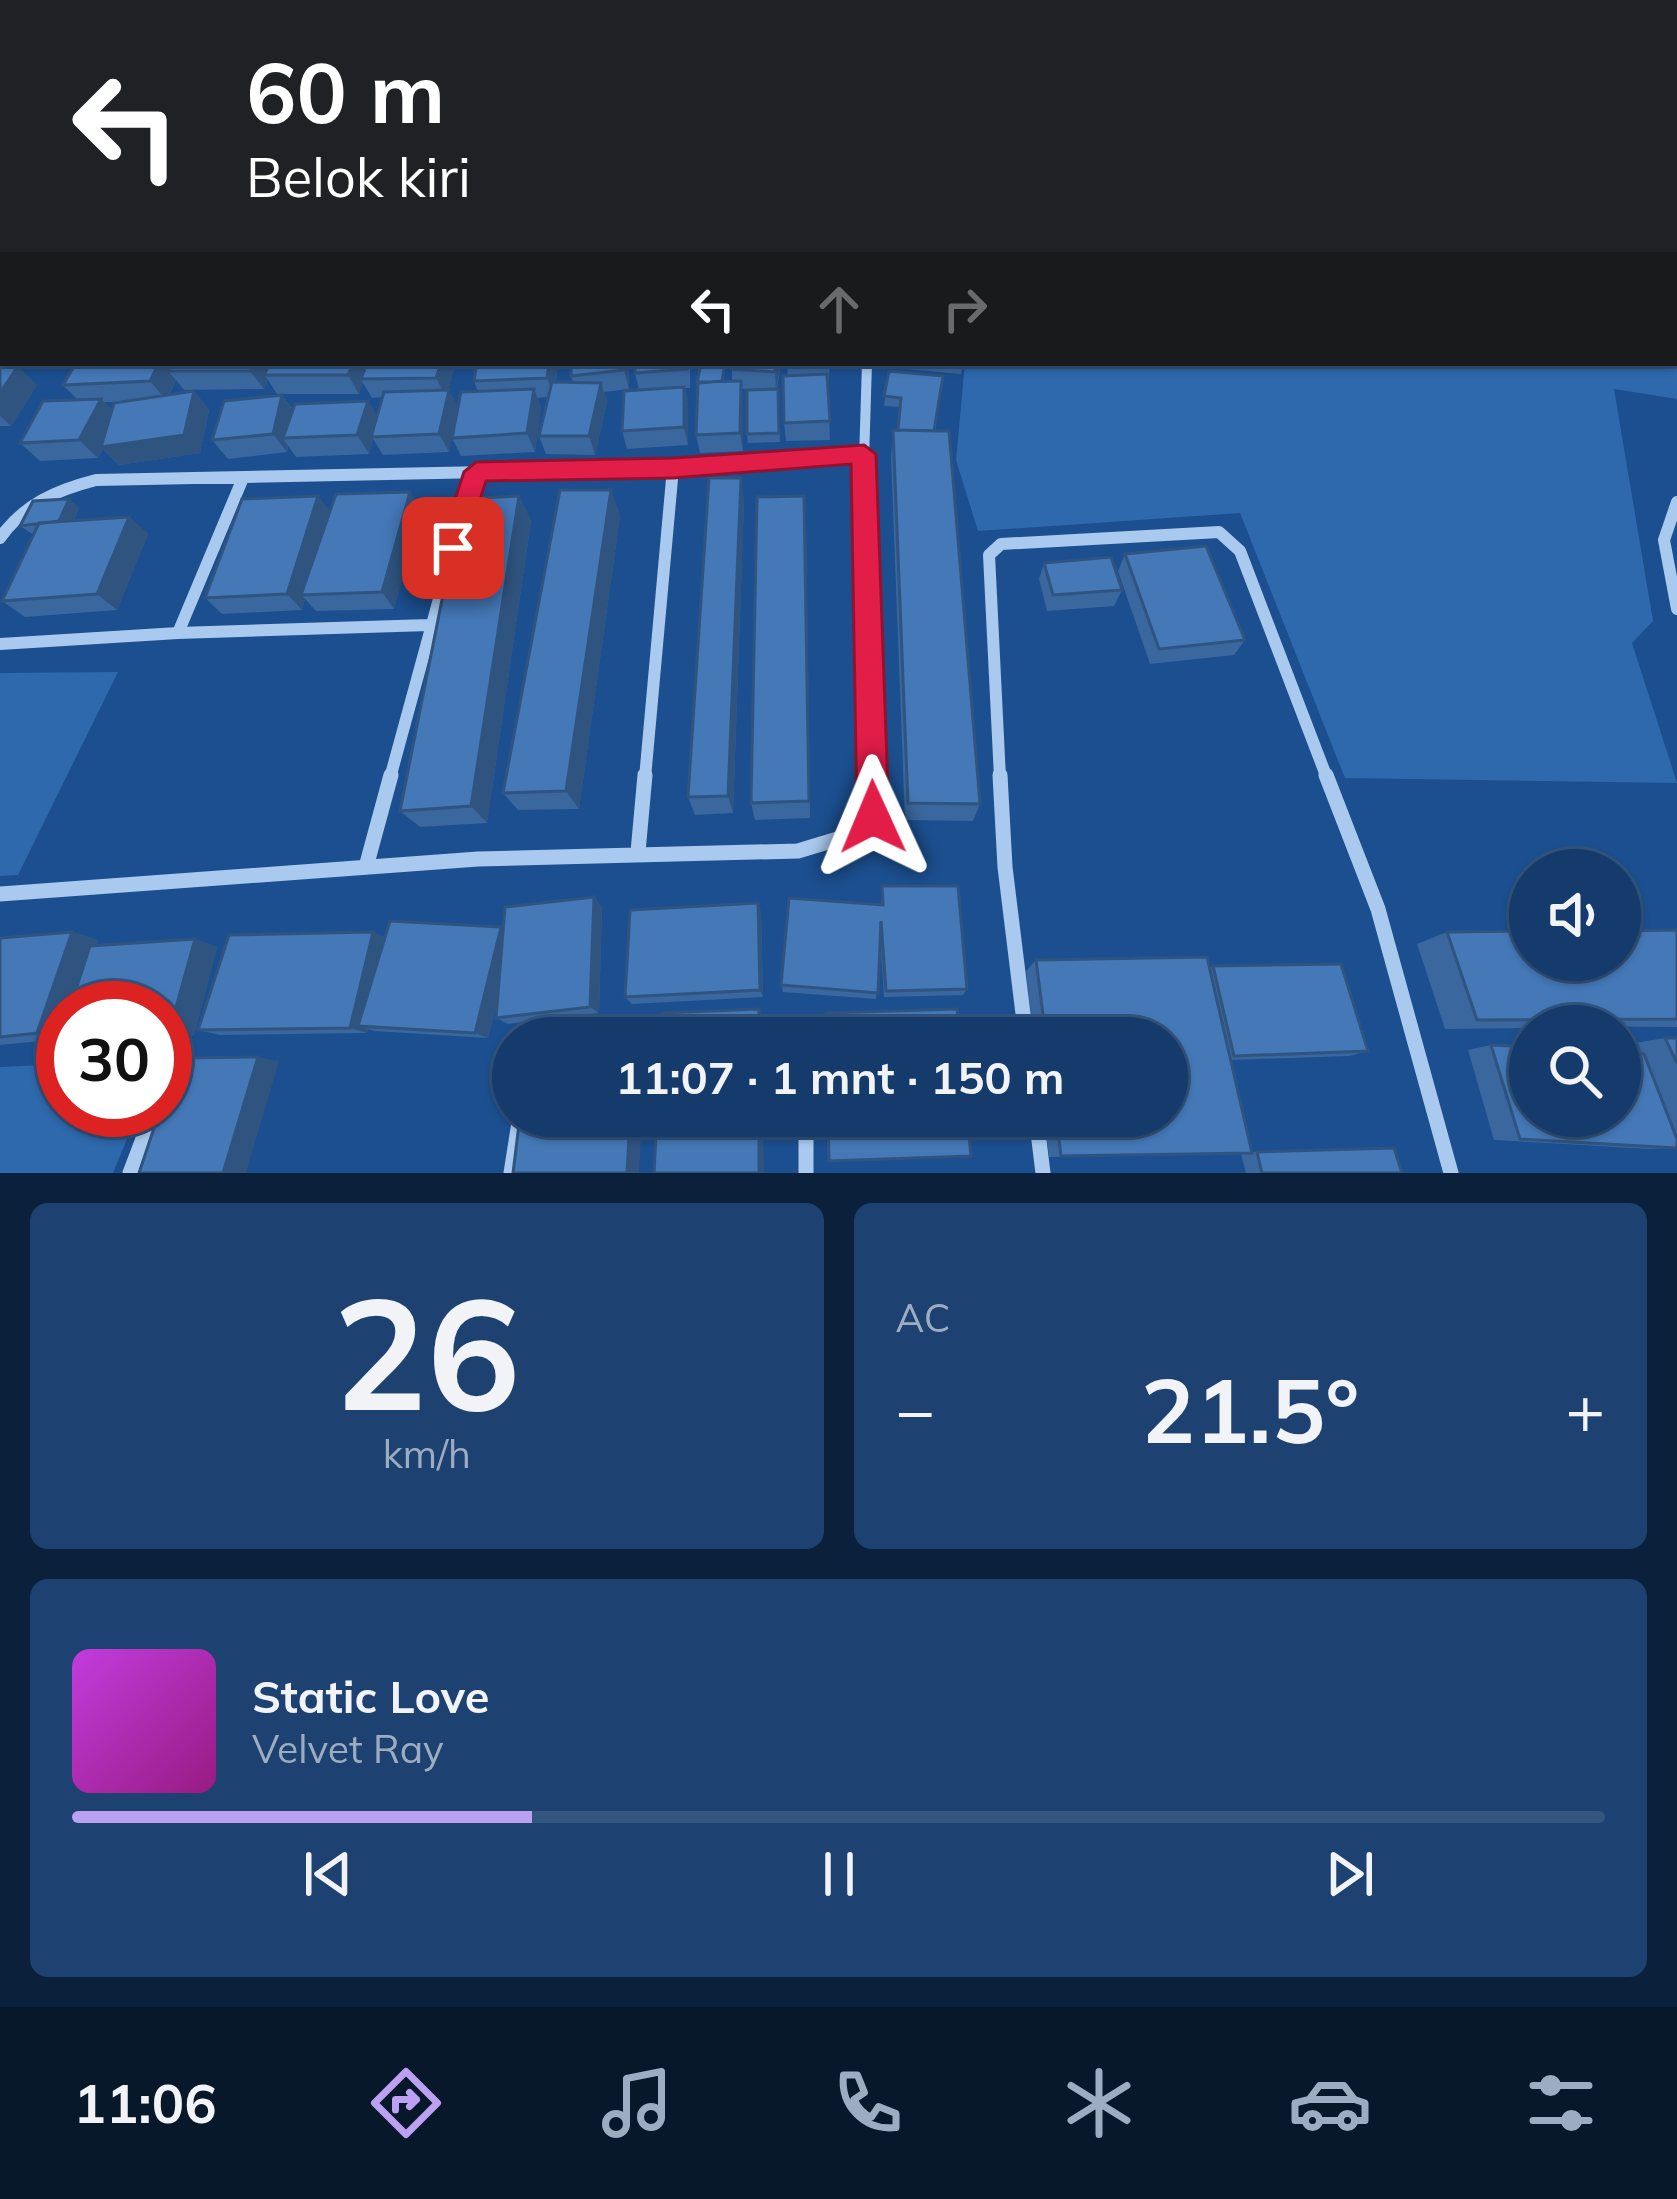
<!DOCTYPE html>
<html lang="id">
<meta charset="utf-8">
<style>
:root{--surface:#143b6b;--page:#1d4271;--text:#f1f3f6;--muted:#9dadc1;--line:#33557e;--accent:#bca0f2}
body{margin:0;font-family:Mulish,sans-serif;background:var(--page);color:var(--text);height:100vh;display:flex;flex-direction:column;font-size:45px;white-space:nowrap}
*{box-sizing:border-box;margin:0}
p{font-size:39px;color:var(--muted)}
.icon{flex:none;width:66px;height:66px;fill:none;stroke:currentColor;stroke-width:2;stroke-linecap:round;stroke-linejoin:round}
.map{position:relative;height:1173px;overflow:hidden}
.details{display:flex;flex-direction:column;gap:30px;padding:30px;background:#0b203b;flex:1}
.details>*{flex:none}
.top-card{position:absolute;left:0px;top:0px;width:1677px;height:366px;box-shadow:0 3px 9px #0004,0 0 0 3px var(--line);background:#202124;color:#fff;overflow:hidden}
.buttons{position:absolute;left:1509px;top:849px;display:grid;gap:24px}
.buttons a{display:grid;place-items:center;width:132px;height:132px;border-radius:50%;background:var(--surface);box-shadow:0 3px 9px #0004,0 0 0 3px var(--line);font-size:60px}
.speed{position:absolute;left:36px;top:981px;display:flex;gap:24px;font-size:60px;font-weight:700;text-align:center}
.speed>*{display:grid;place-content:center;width:156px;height:156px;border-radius:50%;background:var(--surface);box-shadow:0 3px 9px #0004,0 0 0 3px var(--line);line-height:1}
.speed .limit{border:18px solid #d22;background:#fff;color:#111}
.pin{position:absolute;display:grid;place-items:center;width:102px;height:102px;color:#fff;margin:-51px;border-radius:24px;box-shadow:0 6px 18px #0006}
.me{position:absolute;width:132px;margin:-66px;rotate:359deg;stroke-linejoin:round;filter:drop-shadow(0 0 9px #0008)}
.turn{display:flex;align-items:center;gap:42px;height:252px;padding:0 48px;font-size:54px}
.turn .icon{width:156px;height:156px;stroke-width:2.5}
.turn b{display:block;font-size:84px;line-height:102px}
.lanes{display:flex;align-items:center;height:114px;padding:0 48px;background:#0003;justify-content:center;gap:60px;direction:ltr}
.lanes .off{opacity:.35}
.big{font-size:90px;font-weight:700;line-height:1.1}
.details .tile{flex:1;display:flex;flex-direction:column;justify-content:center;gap:18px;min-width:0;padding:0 42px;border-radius:18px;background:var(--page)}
.details .dial{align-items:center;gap:0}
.dial b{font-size:156px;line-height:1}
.song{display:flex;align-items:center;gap:36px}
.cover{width:144px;height:144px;border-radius:18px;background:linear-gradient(135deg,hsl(290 70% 55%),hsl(310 70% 35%))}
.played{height:12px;border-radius:6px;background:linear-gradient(90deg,var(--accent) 30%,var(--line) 30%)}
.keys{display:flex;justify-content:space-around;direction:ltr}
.heat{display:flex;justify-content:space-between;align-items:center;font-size:66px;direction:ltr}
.details .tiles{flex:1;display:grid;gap:30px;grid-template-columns:1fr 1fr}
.tile:last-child{grid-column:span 2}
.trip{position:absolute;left:492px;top:1017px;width:696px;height:120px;border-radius:60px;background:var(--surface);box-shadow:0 3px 9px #0004,0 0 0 3px var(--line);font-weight:700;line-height:120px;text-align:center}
.tabs{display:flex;height:192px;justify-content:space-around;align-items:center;background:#08182b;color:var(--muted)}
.tabs .icon{width:84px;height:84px}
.tabs .active{color:var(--accent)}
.tabs b{font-size:54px;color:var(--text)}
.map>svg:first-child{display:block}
.green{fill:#2e69ad}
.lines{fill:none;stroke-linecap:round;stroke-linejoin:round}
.minor-far3{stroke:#a9c9ee;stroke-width:8}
.minor-far2{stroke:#a9c9ee;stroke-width:10}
.minor-far1{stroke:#a9c9ee;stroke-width:12}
.minor{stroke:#a9c9ee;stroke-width:15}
.wall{fill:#3a679d;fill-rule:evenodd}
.shaded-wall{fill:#305480}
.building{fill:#4478b7;stroke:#305480;stroke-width:3}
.route{fill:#e11d48;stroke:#92132f;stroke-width:3}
</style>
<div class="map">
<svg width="1677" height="1173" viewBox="0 0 1677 1173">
<rect width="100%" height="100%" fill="#1b4f8f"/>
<!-- green -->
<path class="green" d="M 1135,0 L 1677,0 L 1677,399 L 1614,389 L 1653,621 L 1632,643 L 1677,783 L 1345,778 L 1240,513 L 978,531 L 956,460 L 965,363 L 1674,363 L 1674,3 Z
M 118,672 L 18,875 L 0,876 L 0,673 Z
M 63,1064 L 63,1110 L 139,1110 L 113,1173 L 0,1173 L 0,1067 Z"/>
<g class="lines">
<!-- minor-far3 -->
<path class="minor-far3" d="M 656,3 L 684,0"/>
<!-- minor-far2 -->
<path class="minor-far2" d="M 0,364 L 38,363
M 784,460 L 864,454
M 864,460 L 867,363"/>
<!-- minor-far1 -->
<path class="minor-far1" d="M 864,457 L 872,778
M 243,478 L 178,633 L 429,625
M 1677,502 L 1664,540 L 1677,609
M 464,513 L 476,472
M 0,538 C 24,504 57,490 96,480 L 673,468 L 825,457
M 0,644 L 178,633
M 390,778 L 454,544
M 645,778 L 673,468
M 1000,778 L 989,555 L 1001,544 L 1219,532 L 1240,551 L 1327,778"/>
<!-- minor -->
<path class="minor" d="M 1000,775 L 1005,867 L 1026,1038
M 1326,775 L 1378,909 L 1451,1173
M 638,852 L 645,775
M 366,867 L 391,775
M 0,894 L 478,859 L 798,851 L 854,834 L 873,817 L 872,775
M 806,1032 L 806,1038
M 806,1116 L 806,1173
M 1036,1116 L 1043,1173
M 130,1173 L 154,1110
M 511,1173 L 520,1116"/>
</g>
<!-- wall -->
<path class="wall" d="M 796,0 L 860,0 L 860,3 L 797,3 Z
M 1092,0 L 1143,0 L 1142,3 L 1094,3 Z
M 3,11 L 3,115 L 0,116 L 0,16 Z
M 0,239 L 3,239 L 3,354 L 0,354 Z
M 76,363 L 456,363 L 448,390 L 458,407 L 478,392 L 474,381 L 477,363 L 558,363 L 556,382 L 573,382 L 571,376 L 628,363 L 629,389 L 604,392 L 607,402 L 595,455 L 546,454 L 539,436 L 548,397 L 537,398 L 541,407 L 535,452 L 461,456 L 452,438 L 449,452 L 383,455 L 373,439 L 369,454 L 296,457 L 288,446 L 287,452 L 228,459 L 212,440 L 282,395 L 293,410 L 368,401 L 377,416 L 383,397 L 372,398 L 363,383 L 359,394 L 277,394 L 268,380 L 264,389 L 184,390 L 176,380 L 169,395 L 194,391 L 209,410 L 200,453 L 119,465 L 103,449 L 98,458 L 40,461 L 20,443 L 78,400 L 63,385 ZM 104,402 L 123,402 L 112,410 Z
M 690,363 L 690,388 L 685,388 L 688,405 L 688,445 L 627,449 L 622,431 L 639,390 L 635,373 Z
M 732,363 L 781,363 L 777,389 L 779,398 L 780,442 L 748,443 L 747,434 L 757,389 L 742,389 L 743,451 L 700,453 L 696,435 L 697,383 L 732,381 Z
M 788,363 L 830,363 L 828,386 L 830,440 L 786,441 L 784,423 Z
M 884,363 L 963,363 L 961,374 L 884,367 Z
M 0,366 L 37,385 L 11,426 L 0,426 Z
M 889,371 L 935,431 L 980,804 L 973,821 L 905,820 L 891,457 L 893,430 L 898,430 L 900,407 L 884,406 Z
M 741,478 L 744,503 L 733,813 L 695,815 L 688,797 Z
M 611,490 L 620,516 L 579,809 L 518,810 L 503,793 Z
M 410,492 L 421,510 L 394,609 L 316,611 L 305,599 L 302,610 L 222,614 L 205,598 L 330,511 Z
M 519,496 L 531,521 L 487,823 L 420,827 L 400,811 Z
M 69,499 L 79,508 L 74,520 L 129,517 L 148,534 L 117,610 L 25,617 L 2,601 L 34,535 L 20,526 Z
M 806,521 L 810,818 L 755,820 L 751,803 Z
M 1125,554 L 1245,640 L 1234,655 L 1150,664 L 1118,571 Z
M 1044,563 L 1122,590 L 1114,606 L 1047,611 L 1039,579 Z
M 882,886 L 967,989 L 963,995 L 884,997 L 880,938 L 876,999 L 783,992 L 781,985 L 881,905 Z
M 594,897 L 602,907 L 599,1013 L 508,1024 L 496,1018 L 498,997 L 488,1038 L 375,1031 L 368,1029 L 367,1033 L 220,1035 L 198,1030 L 373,932 L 385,938 L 501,927 L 504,929 Z
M 761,912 L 763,997 L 632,1004 L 625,997 Z
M 1677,930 L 1677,1027 L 1530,1026 L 1530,1028 L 1445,1029 L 1417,944 L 1447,932 Z
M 72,932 L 98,940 L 96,946 L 195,939 L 217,947 L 194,1035 L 165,1037 L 165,1008 L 63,1008 L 63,1039 L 0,1045 L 0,938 Z
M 1036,960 L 1210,968 L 1213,966 L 1368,1051 L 1349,1056 L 1230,1060 L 1251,1152 L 1394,1148 L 1402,1173 L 1246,1173 L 1241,1154 L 1049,1157 L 1044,1116 L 1167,1116 L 1167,1038 L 1034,1038 L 1026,971 Z
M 1665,1038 L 1677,1038 L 1677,1148 L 1649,1149 L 1494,1140 L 1468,1050 L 1491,1045 L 1626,1053 L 1623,1045 Z"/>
<!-- shaded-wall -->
<path class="shaded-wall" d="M 234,0 L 249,0 L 251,3 L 233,3 Z
M 409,0 L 465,0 L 465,3 L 419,3 L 419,1 L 418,3 L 410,3 Z
M 466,0 L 510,0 L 511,3 L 467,3 Z
M 518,0 L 588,0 L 588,2 L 519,3 Z
M 595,0 L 626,0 L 602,3 L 596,3 Z
M 904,0 L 952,0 L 952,3 L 903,3 Z
M 1034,0 L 1067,0 L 1033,3 Z
M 3,142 L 3,176 L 0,172 L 0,147 Z
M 159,363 L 184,363 L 168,371 L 176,380 L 166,400 L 150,381 Z
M 253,363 L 275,363 L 264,375 L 268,380 L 264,389 L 250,371 Z
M 353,363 L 371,363 L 361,379 L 363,383 L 359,394 L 348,375 Z
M 441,363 L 456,363 L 446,397 L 436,378 Z
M 549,363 L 558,363 L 554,397 L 547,378 Z
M 624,363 L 628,363 L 629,389 L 624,370 Z
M 776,363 L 781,363 L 776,390 L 775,372 Z
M 18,366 L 37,385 L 11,426 L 0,416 L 0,393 Z
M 741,381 L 743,399 L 743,451 L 740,433 Z
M 601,383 L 607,402 L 595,455 L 589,436 Z
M 684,387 L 688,405 L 688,445 L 684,427 Z
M 534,389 L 541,407 L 535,452 L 527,433 Z
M 449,390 L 459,408 L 449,452 L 439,434 Z
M 194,391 L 209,410 L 200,453 L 119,465 L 103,449 L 98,458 L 79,440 L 101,399 L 119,418 Z
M 282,395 L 295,414 L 283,438 L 288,446 L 287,452 L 273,434 Z
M 368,401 L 379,419 L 371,437 L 373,439 L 369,454 L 357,435 Z
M 741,478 L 744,503 L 733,813 L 728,796 Z
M 611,490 L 620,516 L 579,809 L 566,791 Z
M 410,492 L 421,510 L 394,609 L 382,592 Z
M 318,496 L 332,513 L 301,595 L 305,599 L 302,610 L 287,594 Z
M 519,496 L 531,521 L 487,823 L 471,806 Z
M 69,499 L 79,508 L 68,533 L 58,524 Z
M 129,517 L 148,534 L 117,610 L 97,594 Z
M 594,897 L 602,907 L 599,1013 L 590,1007 Z
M 758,903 L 761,912 L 763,997 L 760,990 Z
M 501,927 L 512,936 L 488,1038 L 475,1033 Z
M 72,932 L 98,940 L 76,1008 L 63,1008 L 63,1038 L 37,1033 Z
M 373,932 L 389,940 L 358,1026 L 368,1029 L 367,1033 L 350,1028 Z
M 195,939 L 217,947 L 194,1035 L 170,1029 Z
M 759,1009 L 763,1017 L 763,1038 L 759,1038 Z
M 636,1025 L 646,1033 L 646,1038 L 635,1038 Z
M 258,1057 L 279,1061 L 246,1173 L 223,1173 Z
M 630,1116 L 642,1116 L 639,1173 L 627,1173 Z
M 759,1116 L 763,1116 L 764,1173 L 759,1173 Z"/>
<!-- building -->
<path class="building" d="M 164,0 L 234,0 L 233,3 L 162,3 Z
M 288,0 L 352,0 L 351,3 L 288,3 Z
M 361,0 L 404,0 L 360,3 Z
M 3,11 L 3,44 L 0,44 L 0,16 Z
M 0,56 L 3,56 L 3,73 L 0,77 Z
M 0,239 L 3,239 L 3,255 L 0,260 Z
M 3,267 L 3,326 L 0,326 L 0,272 Z
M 76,363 L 159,363 L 150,381 L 63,385 Z
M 173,363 L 253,363 L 250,371 L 168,371 Z
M 270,363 L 353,363 L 348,375 L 264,375 Z
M 367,363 L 441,363 L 436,378 L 361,379 Z
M 477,363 L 549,363 L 547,378 L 474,381 Z
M 571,363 L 624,363 L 624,370 L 571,376 Z
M 635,363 L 687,363 L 687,369 L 635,373 Z
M 701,363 L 725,363 L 722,381 L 697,383 Z
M 732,363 L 776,363 L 775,372 L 731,369 Z
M 788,363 L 829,363 L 829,367 L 788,367 Z
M 0,366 L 18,366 L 0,393 Z
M 889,371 L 943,376 L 934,431 L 898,430 L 901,398 L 884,396 Z
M 827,374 L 830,421 L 784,423 L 783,376 Z
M 741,381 L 740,433 L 696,435 L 698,382 Z
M 552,382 L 601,383 L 589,436 L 539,436 Z
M 684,387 L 684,427 L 622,431 L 624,391 Z
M 534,389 L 527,433 L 452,438 L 461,392 Z
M 778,389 L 779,433 L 747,434 L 747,390 Z
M 449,390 L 439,434 L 371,437 L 384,392 Z
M 194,391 L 184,435 L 101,447 L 114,403 Z
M 282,395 L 273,434 L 212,440 L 224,401 Z
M 101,399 L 79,440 L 20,443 L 43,401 Z
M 368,401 L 357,435 L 283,438 L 295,404 Z
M 893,430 L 949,431 L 980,804 L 908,803 Z
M 709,478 L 741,478 L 728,796 L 688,797 Z
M 560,490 L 611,490 L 566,791 L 503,793 Z
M 410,492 L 382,592 L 301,595 L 336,494 Z
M 318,496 L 287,594 L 205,598 L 242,499 Z
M 519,496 L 471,806 L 400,811 L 462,499 Z
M 804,496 L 809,801 L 751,803 L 757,497 Z
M 69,499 L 59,521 L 20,526 L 33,501 Z
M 129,517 L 97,594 L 2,601 L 39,523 Z
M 1206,546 L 1245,640 L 1159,649 L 1125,554 Z
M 1111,557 L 1122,590 L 1053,595 L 1044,563 Z
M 882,886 L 958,886 L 967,989 L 886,991 L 881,921 L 878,993 L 781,985 L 789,898 L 883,905 Z
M 594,897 L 590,1007 L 496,1018 L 505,907 Z
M 758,903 L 760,990 L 625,997 L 630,910 Z
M 390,921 L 501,927 L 475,1033 L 358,1026 Z
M 1677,930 L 1677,1019 L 1477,1020 L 1447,932 L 1530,931 L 1530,960 L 1620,960 L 1620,931 Z
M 72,932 L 37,1033 L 0,1037 L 0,938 Z
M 373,932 L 350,1028 L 198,1030 L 229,935 Z
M 195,939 L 170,1029 L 165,1030 L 165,1008 L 70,1008 L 90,946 Z
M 1207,957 L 1252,1153 L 1061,1156 L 1056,1116 L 1167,1116 L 1167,1038 L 1046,1038 L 1036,960 Z
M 1341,964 L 1368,1051 L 1234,1056 L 1213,966 Z
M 759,1009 L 759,1038 L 661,1038 L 662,1013 Z
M 957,1009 L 960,1038 L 826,1038 L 826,1013 Z
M 636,1025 L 635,1038 L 529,1038 L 530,1031 Z
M 1665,1038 L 1677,1038 L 1677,1063 Z
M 1491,1045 L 1530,1047 L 1530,1116 L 1620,1116 L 1620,1052 L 1644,1054 L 1677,1139 L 1677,1148 L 1520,1139 Z
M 258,1057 L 223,1173 L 139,1173 L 160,1110 L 165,1110 L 165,1097 L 179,1058 Z
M 520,1116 L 630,1116 L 627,1173 L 513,1173 Z
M 657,1116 L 759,1116 L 759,1173 L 654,1173 Z
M 828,1116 L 967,1116 L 971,1156 L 829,1161 Z
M 1394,1148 L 1402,1173 L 1262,1173 L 1257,1152 Z"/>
<!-- route -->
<path class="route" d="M 864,445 L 876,454 L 889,817 L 884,828 L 873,833 L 862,828 L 857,817 L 851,464 L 673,478 L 486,481 L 462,556 L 453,559 L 439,548 L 464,472 L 476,462 L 673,458 Z"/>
</svg>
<div class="buttons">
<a><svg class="icon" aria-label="sound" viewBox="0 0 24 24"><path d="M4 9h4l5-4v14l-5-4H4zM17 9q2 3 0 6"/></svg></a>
<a><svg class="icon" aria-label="search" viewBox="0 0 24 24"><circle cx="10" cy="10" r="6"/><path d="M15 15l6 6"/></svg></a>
</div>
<div class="speed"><div class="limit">30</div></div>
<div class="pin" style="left:453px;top:548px;background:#d93025"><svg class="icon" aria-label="arrive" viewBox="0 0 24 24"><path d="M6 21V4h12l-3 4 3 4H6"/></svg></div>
<svg class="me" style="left:873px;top:817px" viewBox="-20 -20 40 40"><path d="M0-17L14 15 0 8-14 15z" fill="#e11d48" stroke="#fff" stroke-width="4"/></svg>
<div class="trip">11:07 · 1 mnt · 150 m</div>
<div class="top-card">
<div class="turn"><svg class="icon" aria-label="left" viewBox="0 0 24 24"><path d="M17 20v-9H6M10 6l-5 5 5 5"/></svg><div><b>60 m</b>Belok kiri</div></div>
<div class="lanes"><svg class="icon" aria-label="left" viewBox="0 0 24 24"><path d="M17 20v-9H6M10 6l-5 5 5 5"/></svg><svg class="icon off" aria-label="ahead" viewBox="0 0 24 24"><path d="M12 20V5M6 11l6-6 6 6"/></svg><svg class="icon off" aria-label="right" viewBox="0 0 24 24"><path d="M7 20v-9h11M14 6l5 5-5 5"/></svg></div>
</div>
</div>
<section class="details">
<div class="tiles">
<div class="tile dial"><b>26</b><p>km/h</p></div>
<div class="tile"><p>AC</p>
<div class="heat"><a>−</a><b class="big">21.5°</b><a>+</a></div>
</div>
<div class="tile">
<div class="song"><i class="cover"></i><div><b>Static Love</b><p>Velvet Ray</p></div></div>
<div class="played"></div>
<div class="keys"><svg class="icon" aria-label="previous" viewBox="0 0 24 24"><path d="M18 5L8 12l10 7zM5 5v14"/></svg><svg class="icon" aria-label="pause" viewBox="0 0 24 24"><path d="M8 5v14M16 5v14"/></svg><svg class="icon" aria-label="next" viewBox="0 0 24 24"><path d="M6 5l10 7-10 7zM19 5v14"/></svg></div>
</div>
</div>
</section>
<nav class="tabs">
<b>11:06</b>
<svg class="icon active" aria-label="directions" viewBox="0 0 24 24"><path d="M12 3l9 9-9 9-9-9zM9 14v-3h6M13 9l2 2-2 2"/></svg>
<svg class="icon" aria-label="music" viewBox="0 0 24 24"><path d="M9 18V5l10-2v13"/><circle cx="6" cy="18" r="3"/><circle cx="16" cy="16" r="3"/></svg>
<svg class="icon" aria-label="phone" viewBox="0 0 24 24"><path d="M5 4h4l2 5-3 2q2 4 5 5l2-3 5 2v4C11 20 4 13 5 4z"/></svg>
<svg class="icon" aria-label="climate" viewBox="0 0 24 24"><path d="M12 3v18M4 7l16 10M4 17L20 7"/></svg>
<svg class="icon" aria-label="car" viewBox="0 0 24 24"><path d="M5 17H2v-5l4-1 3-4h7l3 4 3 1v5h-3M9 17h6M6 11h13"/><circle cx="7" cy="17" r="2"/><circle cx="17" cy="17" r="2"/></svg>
<svg class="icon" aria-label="filters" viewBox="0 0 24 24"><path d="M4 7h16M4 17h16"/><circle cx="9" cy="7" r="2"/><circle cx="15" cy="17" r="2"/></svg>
</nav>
